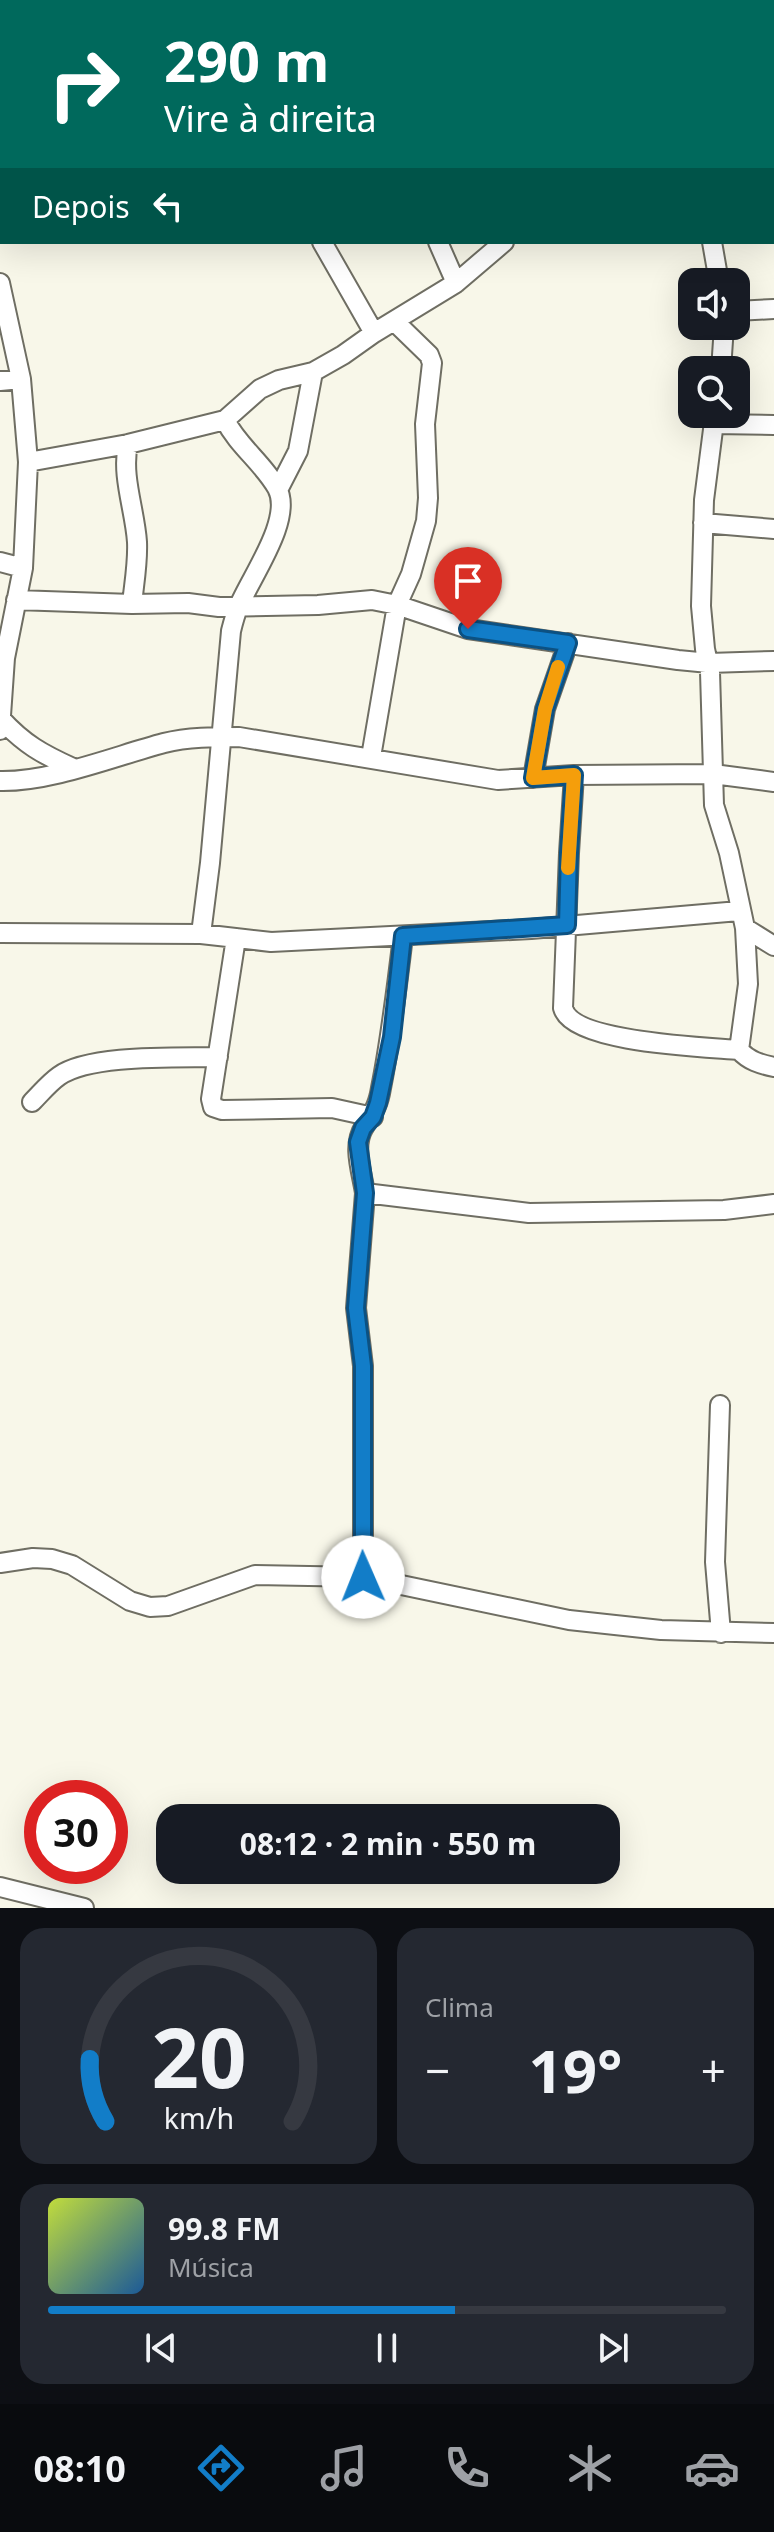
<!DOCTYPE html>
<html lang="pt">
<meta charset="utf-8">
<style>
:root{--surface:#171b24;--page:#242831;--text:#f1f3f6;--muted:#9ea1a6;--line:#363941;--accent:#127dc8}
body{margin:0;font-family:"Noto Sans",sans-serif;background:var(--page);color:var(--text);height:100vh;display:flex;flex-direction:column;font-size:30px;white-space:nowrap}
*{box-sizing:border-box;margin:0}
p{font-size:26px;color:var(--muted)}
.icon{flex:none;width:44px;height:44px;fill:none;stroke:currentColor;stroke-width:2;stroke-linecap:round;stroke-linejoin:round}
.map{position:relative;height:1908px;overflow:hidden}
.panel{display:flex;flex-direction:column;gap:20px;padding:20px;background:#0d0f14;flex:1}
.panel>*{flex:none}
.top-card{position:absolute;left:0px;top:0px;width:774px;height:244px;box-shadow:0 8px 32px #0002;background:#00695c;color:#fff;overflow:hidden}
.buttons{position:absolute;left:678px;top:268px;display:grid;gap:16px}
.buttons a{display:grid;place-items:center;width:72px;height:72px;border-radius:16px;background:var(--surface);box-shadow:0 8px 32px #0002;font-size:40px}
.speed{position:absolute;left:24px;top:1780px;display:flex;gap:16px;font-size:40px;font-weight:700;text-align:center}
.speed>*{display:grid;place-content:center;width:104px;height:104px;border-radius:50%;background:var(--surface);box-shadow:0 8px 32px #0002;line-height:1}
.speed .limit{border:12px solid #d22;background:#fff;color:#111}
.pin{position:absolute;display:grid;place-items:center;width:68px;height:68px;color:#fff;margin:-82px -34px;border-radius:50% 50% 50% 0;rotate:-45deg;box-shadow:0 0 8px #0007}
.pin .icon{rotate:45deg}
.me{position:absolute;width:88px;margin:-44px;rotate:359deg;stroke-linejoin:round;filter:drop-shadow(0 0 6px #0008)}
.turn{display:flex;align-items:center;gap:28px;height:168px;padding:0 32px;font-size:36px}
.turn .icon{width:104px;height:104px;stroke-width:2.5}
.turn b{display:block;font-size:56px;line-height:68px}
.then{display:flex;align-items:center;height:76px;padding:0 32px;background:#0003;gap:16px;font-size:30px}
.big{font-size:60px;font-weight:700;line-height:1.1}
.panel .widget{flex:1;display:flex;flex-direction:column;justify-content:center;gap:12px;min-width:0;padding:0 28px;border-radius:24px;background:var(--page)}
.panel .dial{align-items:center;gap:0}
.dial svg{height:208px;overflow:visible;fill:none;stroke:var(--line);stroke-width:7;stroke-linecap:round;text-anchor:middle}
.dial text{fill:var(--text);stroke:none}
.song{display:flex;align-items:center;gap:24px}
.cover{width:96px;height:96px;border-radius:12px;background:linear-gradient(135deg,hsl(70 70% 55%),hsl(210 70% 35%))}
.played{height:8px;border-radius:4px;background:linear-gradient(90deg,var(--accent) 60%,var(--line) 60%)}
.keys{display:flex;justify-content:space-around;direction:ltr}
.heat{display:flex;justify-content:space-between;align-items:center;font-size:44px;direction:ltr}
.panel .tiles{flex:1;display:grid;gap:20px;grid-template-columns:1fr 1fr}
.widget:last-child{grid-column:span 2}
.trip{position:absolute;left:156px;top:1804px;width:464px;height:80px;border-radius:24px;background:var(--surface);box-shadow:0 8px 32px #0002;font-weight:700;line-height:80px;text-align:center}
.dock{display:flex;height:128px;justify-content:space-around;align-items:center;background:#090b0e;color:var(--muted)}
.dock .icon{width:56px;height:56px}
.dock .active{color:var(--accent)}
.dock b{font-size:36px;color:var(--text)}
.map>svg:first-child{display:block}
.lines{fill:none;stroke-linecap:round;stroke-linejoin:round}
.minor-casing{stroke:#6f6e63;stroke-width:22}
.minor{stroke:#fff;stroke-width:18}
.route-casing{stroke:#0c5182;stroke-width:20}
.route{stroke:#127dc8;stroke-width:14}
.slow{stroke:#f59e0b;stroke-width:14}
</style>
<div class="map">
<svg width="774" height="1908" viewBox="0 0 774 1908">
<rect width="100%" height="100%" fill="#f8f7e9"/>
<g class="lines">
<defs>
<path id="minor" d="M 700,0 L 700,2
M 27,2 L 28,0
M 557,2 L 561,0
M 772,14 L 774,14
M 0,90 L 2,84
M 0,145 L 2,145
M 772,148 L 774,148
M 322,242 L 374,333
M 438,242 L 456,283
M 712,242 L 719,282
M 0,283 L 21,379 L 28,462 L 23,568 L 5,658 L 0,730
M 736,311 L 774,309
M 721,370 L 724,326
M 0,381 L 21,379
M 715,414 L 704,500 L 701,606 L 705,649 L 710,672 L 714,805 L 729,853 L 745,928 L 748,984 L 739,1050
M 713,424 L 774,425
M 128,444 C 121,476 135,510 137,542 C 138,563 134,584 132,604
M 28,462 L 128,444 L 225,420 L 260,389 L 279,380 L 313,372 L 343,355 L 374,333 L 456,283 L 504,242
M 278,490 L 298,451 L 313,372
M 703,523 L 774,529
M 0,562 L 23,568
M 16,600 L 132,604 L 188,603 L 219,607 L 318,605 L 372,600 L 397,605 L 468,629 L 678,660 L 709,663 L 774,661
M 1,719 C 24,744 42,754 73,768
M 371,757 L 397,605 L 411,574 L 426,521 L 428,498 L 425,424 L 432,363 L 429,355 L 394,321
M 574,775 L 569,853 L 563,1008 C 572,1043 706,1047 739,1050 C 749,1061 760,1064 774,1067
M 533,778 L 545,709 L 568,643
M 0,781 C 51,782 115,756 164,743 C 188,737 214,737 239,737 L 498,780 L 574,775 L 713,774 L 774,782
M 745,928 L 774,946
M 0,933 L 201,934 L 271,942 L 531,929 L 739,911
M 201,934 L 210,863 L 231,631 C 233,623 235,615 238,608 C 250,578 294,519 277,488 C 263,463 238,446 225,420
M 236,938 L 211,1099 L 213,1107 L 222,1110 L 332,1108 L 373,1117
M 32,1102 C 41,1093 49,1083 59,1076 C 90,1054 178,1058 218,1057
M 365,1193 C 362,1172 352,1146 364,1127 C 373,1112 378,1107 381,1088 C 391,1038 397,987 403,936
M 720,1405 L 715,1562 L 721,1633
M 0,1563 L 33,1558 L 52,1559 L 72,1565 L 130,1601 L 150,1607 L 168,1606 L 255,1575 L 363,1577 L 569,1620 L 661,1630 L 774,1633
M 363,1577 L 363,1366 L 356,1308 L 365,1193 L 529,1213 L 724,1210 L 774,1204
M 0,1887 L 84,1908"/>
</defs>
<!-- minor casing -->
<use href="#minor" class="minor-casing"/>
<!-- minor -->
<use href="#minor" class="minor"/>
</g>
<g class="lines">
<defs>
<path id="route" d="M 363,1577 L 363,1366 L 356,1308 L 365,1193 L 358,1142 L 363,1128 L 373,1117 L 378,1103 L 392,1037 L 403,936 L 567,925 L 569,853 L 574,775 L 533,778 L 545,709 L 568,643 L 468,629"/>
</defs>
<!-- route casing -->
<use href="#route" class="route-casing"/>
<!-- route -->
<use href="#route" class="route"/>
<!-- slow -->
<path class="slow" d="M 558,667 L 545,709 L 533,778 L 574,775 L 568,868"/>
</g>
</svg>
<div class="buttons">
<a><svg class="icon" aria-label="sound" viewBox="0 0 24 24"><path d="M4 9h4l5-4v14l-5-4H4zM17 9q2 3 0 6"/></svg></a>
<a><svg class="icon" aria-label="search" viewBox="0 0 24 24"><circle cx="10" cy="10" r="6"/><path d="M15 15l6 6"/></svg></a>
</div>
<div class="speed"><div class="limit">30</div></div>
<div class="pin" style="left:468px;top:629px;background:#d93025"><svg class="icon" aria-label="arrive" viewBox="0 0 24 24"><path d="M6 21V4h12l-3 4 3 4H6"/></svg></div>
<svg class="me" style="left:363px;top:1577px" viewBox="-20 -20 40 40"><circle r="19" fill="#fff"/><path d="M0-13L10 11 0 6-10 11z" fill="#127dc8"/></svg>
<div class="trip">08:12 · 2 min · 550 m</div>
<div class="top-card">
<div class="turn"><svg class="icon" aria-label="right" viewBox="0 0 24 24"><path d="M7 20v-9h11M14 6l5 5-5 5"/></svg><div><b>290 m</b>Vire à direita</div></div>
<div class="then">Depois<svg class="icon" aria-label="left" viewBox="0 0 24 24"><path d="M17 20v-9H6M10 6l-5 5 5 5"/></svg></div>
</div>
</div>
<section class="panel">
<div class="tiles">
<div class="widget dial"><svg viewBox="0 0 100 80">
<path d="M14 69A42 42 0 1 1 86 69"/>
<path d="M14 69A42 42 0 0 1 8 45" stroke="#127dc8"/>
<text x="50" y="56" font-size="32" font-weight="700">20</text>
<text x="50" y="72" font-size="11">km/h</text>
</svg></div>
<div class="widget"><p>Clima</p>
<div class="heat"><a>−</a><b class="big">19°</b><a>+</a></div>
</div>
<div class="widget">
<div class="song"><i class="cover"></i><div><b>99.8 FM</b><p>Música</p></div></div>
<div class="played"></div>
<div class="keys"><svg class="icon" aria-label="previous" viewBox="0 0 24 24"><path d="M18 5L8 12l10 7zM5 5v14"/></svg><svg class="icon" aria-label="pause" viewBox="0 0 24 24"><path d="M8 5v14M16 5v14"/></svg><svg class="icon" aria-label="next" viewBox="0 0 24 24"><path d="M6 5l10 7-10 7zM19 5v14"/></svg></div>
</div>
</div>
</section>
<nav class="dock">
<b>08:10</b>
<svg class="icon active" aria-label="directions" viewBox="0 0 24 24"><path d="M12 3l9 9-9 9-9-9zM9 14v-3h6M13 9l2 2-2 2"/></svg>
<svg class="icon" aria-label="music" viewBox="0 0 24 24"><path d="M9 18V5l10-2v13"/><circle cx="6" cy="18" r="3"/><circle cx="16" cy="16" r="3"/></svg>
<svg class="icon" aria-label="phone" viewBox="0 0 24 24"><path d="M5 4h4l2 5-3 2q2 4 5 5l2-3 5 2v4C11 20 4 13 5 4z"/></svg>
<svg class="icon" aria-label="climate" viewBox="0 0 24 24"><path d="M12 3v18M4 7l16 10M4 17L20 7"/></svg>
<svg class="icon" aria-label="car" viewBox="0 0 24 24"><path d="M5 17H2v-5l4-1 3-4h7l3 4 3 1v5h-3M9 17h6M6 11h13"/><circle cx="7" cy="17" r="2"/><circle cx="17" cy="17" r="2"/></svg>
</nav>
